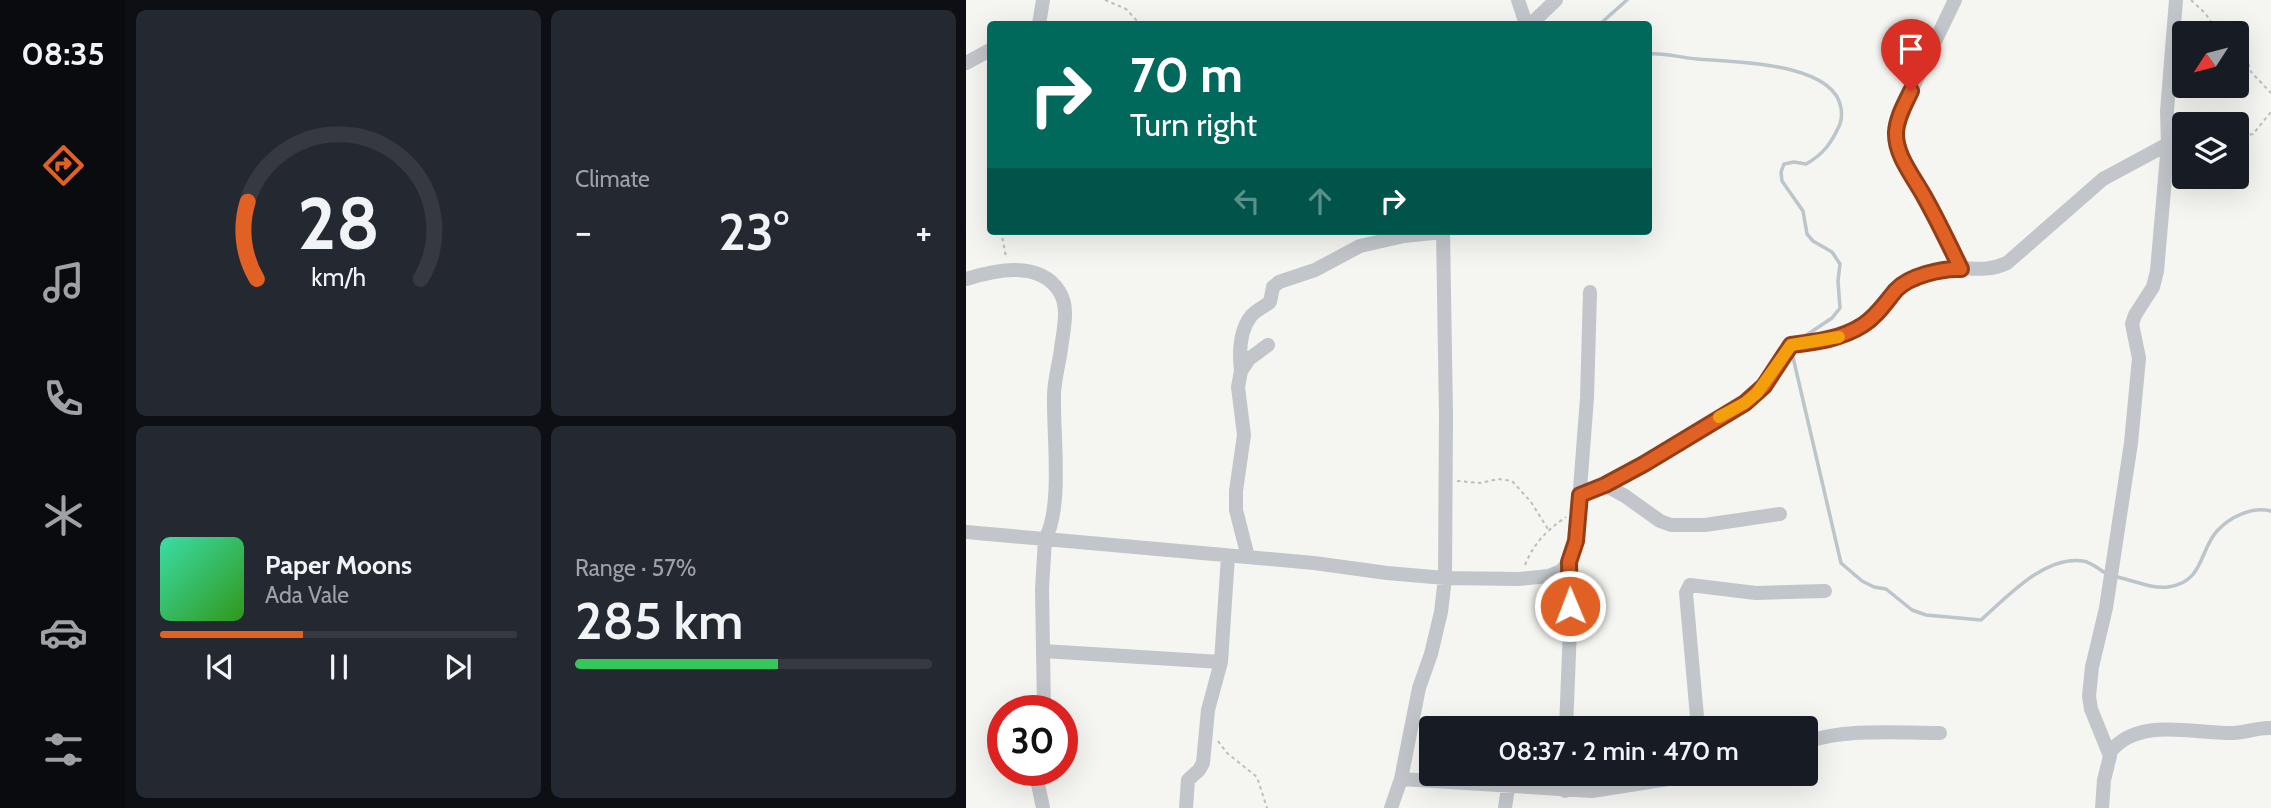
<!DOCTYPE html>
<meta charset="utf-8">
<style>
:root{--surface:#171b24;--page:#242831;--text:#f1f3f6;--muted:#9ea1a6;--line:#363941;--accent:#e16125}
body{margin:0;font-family:Cabin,sans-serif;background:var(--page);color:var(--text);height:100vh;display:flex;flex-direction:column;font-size:26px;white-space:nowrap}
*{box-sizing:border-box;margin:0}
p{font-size:23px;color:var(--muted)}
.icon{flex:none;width:38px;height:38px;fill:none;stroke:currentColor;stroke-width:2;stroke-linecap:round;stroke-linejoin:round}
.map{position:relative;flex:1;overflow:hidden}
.drawer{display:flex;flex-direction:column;gap:10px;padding:10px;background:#0d0f14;width:840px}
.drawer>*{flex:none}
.guide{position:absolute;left:21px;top:21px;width:665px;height:214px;border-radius:7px;box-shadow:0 7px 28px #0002;background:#00695c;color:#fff;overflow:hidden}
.needle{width:46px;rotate:234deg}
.buttons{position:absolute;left:1206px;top:21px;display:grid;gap:14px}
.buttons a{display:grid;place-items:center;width:77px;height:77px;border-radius:7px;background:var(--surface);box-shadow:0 7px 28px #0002;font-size:35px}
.speed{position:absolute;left:21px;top:695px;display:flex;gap:14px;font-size:35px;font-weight:700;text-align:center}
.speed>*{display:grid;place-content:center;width:91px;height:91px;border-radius:50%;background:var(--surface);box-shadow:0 7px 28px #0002;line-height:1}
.speed .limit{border:10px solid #d22;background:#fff;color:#111}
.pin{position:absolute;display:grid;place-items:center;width:60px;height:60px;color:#fff;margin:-72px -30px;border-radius:50% 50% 50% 0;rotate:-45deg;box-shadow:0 0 7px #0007}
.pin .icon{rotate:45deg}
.me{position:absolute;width:77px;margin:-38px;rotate:359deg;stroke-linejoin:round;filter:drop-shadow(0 0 5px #0008)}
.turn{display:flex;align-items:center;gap:24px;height:147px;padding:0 28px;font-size:32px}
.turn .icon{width:91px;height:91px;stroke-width:2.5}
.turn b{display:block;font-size:49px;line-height:60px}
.lanes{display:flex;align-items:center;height:66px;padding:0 28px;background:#0003;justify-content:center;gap:35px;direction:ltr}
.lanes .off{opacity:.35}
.big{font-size:52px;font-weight:600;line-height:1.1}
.drawer .tile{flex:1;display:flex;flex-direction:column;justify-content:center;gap:10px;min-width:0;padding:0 24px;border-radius:10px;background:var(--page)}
.drawer .dial{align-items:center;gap:0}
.dial svg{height:182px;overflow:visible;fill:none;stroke:var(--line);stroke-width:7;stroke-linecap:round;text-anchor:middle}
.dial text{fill:var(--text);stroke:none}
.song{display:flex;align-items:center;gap:21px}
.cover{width:84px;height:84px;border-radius:10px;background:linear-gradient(135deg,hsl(160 70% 55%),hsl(110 70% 35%))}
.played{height:7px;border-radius:4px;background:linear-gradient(90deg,var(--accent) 40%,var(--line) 40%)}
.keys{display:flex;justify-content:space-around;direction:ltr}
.heat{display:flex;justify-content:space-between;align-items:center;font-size:38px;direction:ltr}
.charge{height:10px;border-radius:5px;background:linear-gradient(90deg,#34c759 57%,var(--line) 0)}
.drawer .tiles{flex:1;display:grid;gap:10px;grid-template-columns:repeat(2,1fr)}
.trip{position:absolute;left:453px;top:716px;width:399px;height:70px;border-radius:7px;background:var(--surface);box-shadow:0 7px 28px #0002;font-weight:600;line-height:70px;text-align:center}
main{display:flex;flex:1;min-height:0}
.tabs{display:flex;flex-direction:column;width:126px;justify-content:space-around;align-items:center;background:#090b0e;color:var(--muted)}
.tabs .icon{width:49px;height:49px}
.tabs .current{color:var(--accent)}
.tabs b{font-size:32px;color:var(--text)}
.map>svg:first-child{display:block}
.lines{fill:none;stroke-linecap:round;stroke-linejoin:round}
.stream{stroke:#bbc5ca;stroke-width:3.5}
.path{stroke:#bcbec0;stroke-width:2;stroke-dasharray:3.5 3.5;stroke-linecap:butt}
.minor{stroke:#c2c5c9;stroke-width:14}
.route-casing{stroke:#923f18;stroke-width:18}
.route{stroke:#e16125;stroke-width:12}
.slow{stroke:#f59e0b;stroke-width:12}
</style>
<main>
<nav class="tabs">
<b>08:35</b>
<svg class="icon current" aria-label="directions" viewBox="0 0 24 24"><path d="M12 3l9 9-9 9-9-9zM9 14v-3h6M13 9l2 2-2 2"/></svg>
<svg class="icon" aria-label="music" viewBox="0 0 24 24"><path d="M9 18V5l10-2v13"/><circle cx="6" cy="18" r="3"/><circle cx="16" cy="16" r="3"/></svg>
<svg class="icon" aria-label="phone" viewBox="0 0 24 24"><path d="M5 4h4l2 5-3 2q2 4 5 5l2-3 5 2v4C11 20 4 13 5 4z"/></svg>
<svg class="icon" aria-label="climate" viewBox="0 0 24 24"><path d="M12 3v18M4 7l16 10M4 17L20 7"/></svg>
<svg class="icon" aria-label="car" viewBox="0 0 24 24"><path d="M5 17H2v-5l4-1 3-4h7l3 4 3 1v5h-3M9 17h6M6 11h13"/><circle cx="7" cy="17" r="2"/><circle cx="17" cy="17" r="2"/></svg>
<svg class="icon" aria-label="filters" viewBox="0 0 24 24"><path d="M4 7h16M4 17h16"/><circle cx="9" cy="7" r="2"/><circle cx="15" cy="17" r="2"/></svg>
</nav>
<section class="drawer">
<div class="tiles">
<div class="tile dial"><svg viewBox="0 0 100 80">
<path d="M14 69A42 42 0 1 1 86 69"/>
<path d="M14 69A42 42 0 0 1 10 35" stroke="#e16125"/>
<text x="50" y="56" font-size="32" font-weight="700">28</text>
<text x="50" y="72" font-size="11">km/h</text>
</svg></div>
<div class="tile"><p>Climate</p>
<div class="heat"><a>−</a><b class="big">23°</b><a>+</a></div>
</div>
<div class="tile">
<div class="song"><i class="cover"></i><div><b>Paper Moons</b><p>Ada Vale</p></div></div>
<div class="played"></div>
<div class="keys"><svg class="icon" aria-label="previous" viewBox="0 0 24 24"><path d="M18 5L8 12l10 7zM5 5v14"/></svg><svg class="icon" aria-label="pause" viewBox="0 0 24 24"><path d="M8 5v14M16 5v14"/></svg><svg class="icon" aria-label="next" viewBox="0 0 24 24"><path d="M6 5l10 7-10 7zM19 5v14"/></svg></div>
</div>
<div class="tile"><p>Range · 57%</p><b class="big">285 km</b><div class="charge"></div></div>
</div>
</section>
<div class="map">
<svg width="1305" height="808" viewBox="0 0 1305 808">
<rect width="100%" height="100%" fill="#f5f5f1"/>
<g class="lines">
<!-- stream -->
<path class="stream" d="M 634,24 L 661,0
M 682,54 C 698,52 715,58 731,59 C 768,62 868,62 875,108 C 876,114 876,118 874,124 C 866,142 858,154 840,164 L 828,162 L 818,164 L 815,172 L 816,181 L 837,211 L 841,234 L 847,241 L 866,252 L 874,264 L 872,281 L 874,308 L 866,318 L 836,338
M 826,353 L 875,563 L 896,581 L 908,587 L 920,589 L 946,610 L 960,615 L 1015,620 C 1041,597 1079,555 1117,561 C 1125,562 1134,570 1141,574
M 1148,576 C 1165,580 1186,589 1202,587 C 1238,582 1233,551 1251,531 C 1264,517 1286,506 1305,511"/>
<!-- path -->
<path class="path" d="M 139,0 L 160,9 L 174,24
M 1225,0 L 1239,13 L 1250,29
M 1219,30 L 1236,28 L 1259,33
M 1270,39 L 1277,47 L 1285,72 L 1305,93
M 1270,138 L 1287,134 L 1305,112
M 35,231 L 40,257
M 491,481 L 514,483 L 532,479 L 546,481 L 565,502 L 582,529
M 559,565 C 568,543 580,531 600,517
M 252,741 L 261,753 L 291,777 L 301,808"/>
<!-- minor -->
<path class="minor" d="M 552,0 L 560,24
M 989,0 L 935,112 C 931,130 930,142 936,159 L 995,269
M 73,24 L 77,0
M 565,24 L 590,0
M 0,63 L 24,50
M 0,279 C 29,270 73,260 93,291 C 104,307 97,331 95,349 C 93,365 88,380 88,396 C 87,434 97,508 79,539 L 0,532
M 275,371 C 273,353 274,330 285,316 C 290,310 298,307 304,302 L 307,287 L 313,282 L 349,270 L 394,246 L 438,236 L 477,232
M 639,485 L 779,403 L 798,386 L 825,345 C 854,341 887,338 909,316 C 918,307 924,295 934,287 C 942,280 957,275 968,271 C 993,262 1012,276 1041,263 L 1137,179 L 1202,144
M 614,495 L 639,485 L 659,496 L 694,521 L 705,525 L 739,525 L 814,514
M 282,557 L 270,510 L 270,491 L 278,435 L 272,387 L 275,371 L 283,359 L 302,345
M 77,651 L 255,662
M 78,710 L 76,589 L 79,539 L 348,563 L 421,573 L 479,578 L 553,579 L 583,576 L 595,571 L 603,562 L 610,541 L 621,398 L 624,292
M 600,728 L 604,628 L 603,562
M 732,728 L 720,593 L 724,585 L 790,593 L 859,591
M 840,742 C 882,728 930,733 974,733
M 1144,752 C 1173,716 1227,734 1267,733 C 1280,733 1292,727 1305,728
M 69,770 L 77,808
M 435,779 L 626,791 L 734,774
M 599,791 L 599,774
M 220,808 L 222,780 L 233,770 L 237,763 L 242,710 L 255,662 L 262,556
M 425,808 L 435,779 L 453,688 L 465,654 L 475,612 L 479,578 L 480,416 L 477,231
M 539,808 L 542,787
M 1136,808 L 1138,780 L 1144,756 L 1125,709 L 1123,696 L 1126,667 L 1140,608 L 1165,443 L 1173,358 L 1166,324 L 1169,315 L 1187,287 L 1191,271 L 1202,144 L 1201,111 L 1210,0"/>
</g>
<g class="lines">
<defs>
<path id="route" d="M 604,606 L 603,562 L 610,541 L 614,495 L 639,485 L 678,464 L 779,403 L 798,386 L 825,345 C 850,342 875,339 897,325 C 911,316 919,303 930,290 C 943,276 976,268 995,269 C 983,244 971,219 958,196 C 947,176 929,155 930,132 C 931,117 939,104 945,91"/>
</defs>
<!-- route casing -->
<use href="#route" class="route-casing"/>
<!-- route -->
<use href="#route" class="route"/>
<!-- slow -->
<path class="slow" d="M 753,417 L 779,403 L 791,393 L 825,345 L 873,337"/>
</g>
</svg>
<div class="buttons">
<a><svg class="needle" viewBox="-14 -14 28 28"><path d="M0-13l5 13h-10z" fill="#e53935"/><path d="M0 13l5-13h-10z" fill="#9ea1a6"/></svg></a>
<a><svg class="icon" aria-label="layers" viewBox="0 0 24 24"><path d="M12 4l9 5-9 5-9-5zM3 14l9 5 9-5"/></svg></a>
</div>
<div class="speed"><div class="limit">30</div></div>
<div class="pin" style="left:945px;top:91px;background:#d93025"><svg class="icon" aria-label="arrive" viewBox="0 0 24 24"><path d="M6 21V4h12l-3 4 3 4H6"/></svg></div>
<svg class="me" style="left:604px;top:606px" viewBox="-20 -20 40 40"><circle r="17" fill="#e16125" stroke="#fff" stroke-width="3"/><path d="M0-11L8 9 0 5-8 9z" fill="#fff"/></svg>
<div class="trip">08:37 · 2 min · 470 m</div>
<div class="guide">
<div class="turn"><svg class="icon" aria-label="right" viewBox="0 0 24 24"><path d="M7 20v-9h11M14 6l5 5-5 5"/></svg><div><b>70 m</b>Turn right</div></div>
<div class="lanes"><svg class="icon off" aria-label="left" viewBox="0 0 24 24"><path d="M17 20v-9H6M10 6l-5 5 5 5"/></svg><svg class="icon off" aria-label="ahead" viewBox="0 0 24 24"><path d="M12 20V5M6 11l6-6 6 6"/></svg><svg class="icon" aria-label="right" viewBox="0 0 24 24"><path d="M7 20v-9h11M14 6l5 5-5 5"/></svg></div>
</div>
</div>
</main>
